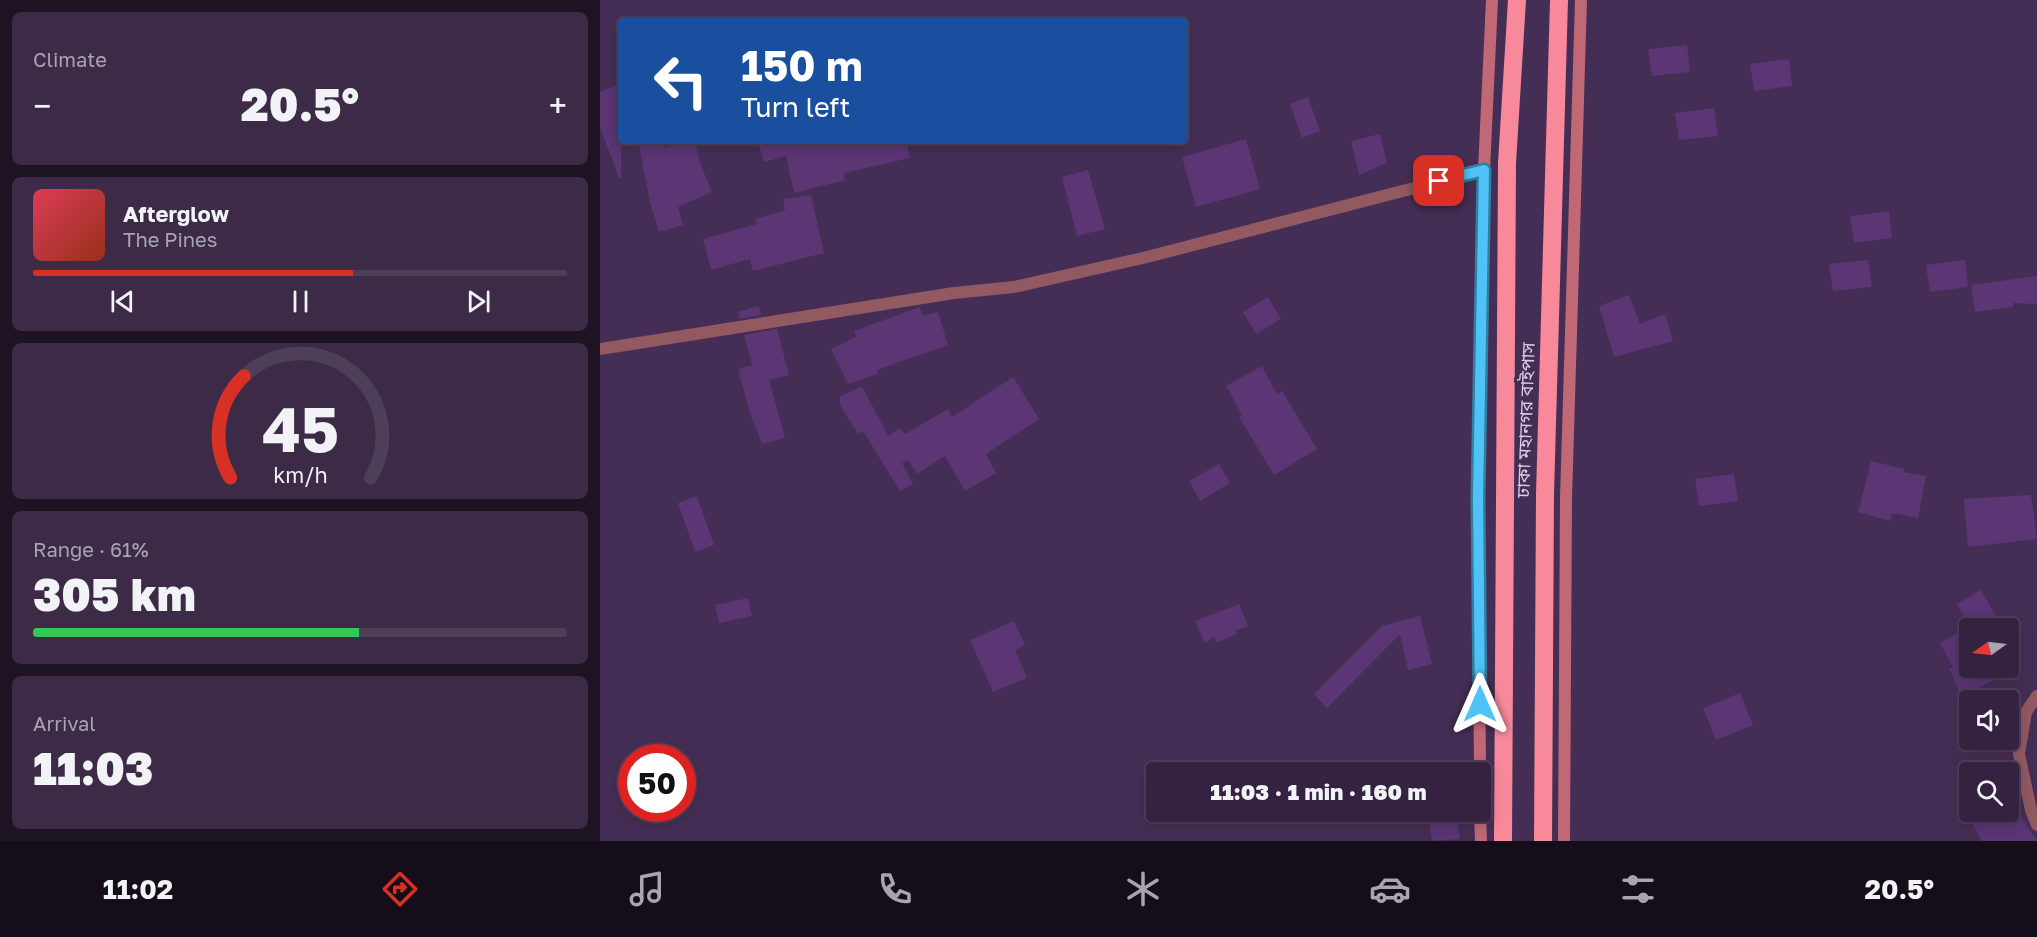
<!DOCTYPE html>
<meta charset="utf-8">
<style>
:root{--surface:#342240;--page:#3c2a47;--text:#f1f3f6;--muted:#a9a4b1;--line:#4e3f59;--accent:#d93025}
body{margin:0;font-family:"Golos Text","Noto Sans Bengali",sans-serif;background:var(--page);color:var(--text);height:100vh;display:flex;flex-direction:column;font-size:22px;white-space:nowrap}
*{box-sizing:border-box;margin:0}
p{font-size:20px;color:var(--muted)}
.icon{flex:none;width:33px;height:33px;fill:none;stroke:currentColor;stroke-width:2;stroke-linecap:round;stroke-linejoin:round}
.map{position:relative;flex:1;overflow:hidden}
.drawer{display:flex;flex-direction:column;gap:12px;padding:12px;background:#1d1323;width:600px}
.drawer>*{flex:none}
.banner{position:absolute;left:18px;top:18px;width:570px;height:126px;border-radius:6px;box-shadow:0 3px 15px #0003,0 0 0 2px var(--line);background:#1a4fa0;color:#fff;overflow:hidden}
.needle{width:39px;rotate:256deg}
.controls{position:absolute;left:1359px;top:618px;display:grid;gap:12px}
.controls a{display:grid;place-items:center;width:60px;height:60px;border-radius:6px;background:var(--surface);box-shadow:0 3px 15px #0003,0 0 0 2px var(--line);font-size:30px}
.speed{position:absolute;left:18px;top:744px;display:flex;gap:12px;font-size:30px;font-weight:700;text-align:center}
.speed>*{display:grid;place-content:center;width:78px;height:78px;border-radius:50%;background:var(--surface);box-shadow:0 3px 15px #0003,0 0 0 2px var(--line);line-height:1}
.speed .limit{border:9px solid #d22;background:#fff;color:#111}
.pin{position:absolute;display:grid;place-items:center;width:51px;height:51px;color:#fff;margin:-26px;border-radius:12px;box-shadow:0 3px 9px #0006}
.me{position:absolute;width:66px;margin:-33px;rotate:0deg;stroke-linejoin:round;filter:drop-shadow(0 0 4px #0008)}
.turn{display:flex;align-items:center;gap:21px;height:126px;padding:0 24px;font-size:27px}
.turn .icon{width:78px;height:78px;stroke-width:2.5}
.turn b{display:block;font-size:42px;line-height:51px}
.big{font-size:45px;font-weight:800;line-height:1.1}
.drawer .tile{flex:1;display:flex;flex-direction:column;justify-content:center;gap:9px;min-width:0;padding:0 21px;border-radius:9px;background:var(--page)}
.drawer .dial{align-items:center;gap:0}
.dial svg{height:156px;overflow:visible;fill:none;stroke:var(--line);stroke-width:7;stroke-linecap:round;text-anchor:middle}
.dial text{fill:var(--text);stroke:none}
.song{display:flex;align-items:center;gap:18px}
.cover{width:72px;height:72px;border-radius:9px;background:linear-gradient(135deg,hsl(350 70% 55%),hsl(10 70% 35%))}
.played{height:6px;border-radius:3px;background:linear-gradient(90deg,var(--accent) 60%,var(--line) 60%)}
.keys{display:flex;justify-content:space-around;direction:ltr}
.heat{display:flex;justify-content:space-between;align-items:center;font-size:33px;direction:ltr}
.charge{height:9px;border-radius:4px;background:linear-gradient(90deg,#34c759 61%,var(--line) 0)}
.trip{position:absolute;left:546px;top:762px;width:345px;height:60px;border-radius:6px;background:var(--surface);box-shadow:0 3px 15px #0003,0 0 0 2px var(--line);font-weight:800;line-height:60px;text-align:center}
.dock{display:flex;height:96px;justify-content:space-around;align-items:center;background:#150e1a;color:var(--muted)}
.dock .icon{width:42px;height:42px}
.dock .active{color:var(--accent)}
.dock b{font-size:27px;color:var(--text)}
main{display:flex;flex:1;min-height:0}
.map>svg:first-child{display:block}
.building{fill:#5b3574}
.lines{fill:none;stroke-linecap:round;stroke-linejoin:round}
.street{stroke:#925961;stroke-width:12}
.secondary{stroke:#c16877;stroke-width:12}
.highway{stroke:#f7899b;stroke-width:18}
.route-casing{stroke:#337fa1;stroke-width:15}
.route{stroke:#4fc3f7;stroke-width:10}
.labels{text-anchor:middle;stroke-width:6;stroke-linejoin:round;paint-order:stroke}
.street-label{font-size:18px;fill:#d9cce4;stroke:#452e55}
</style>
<main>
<section class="drawer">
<div class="tile"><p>Climate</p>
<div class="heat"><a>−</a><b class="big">20.5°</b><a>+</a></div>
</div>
<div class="tile">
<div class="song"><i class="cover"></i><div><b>Afterglow</b><p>The Pines</p></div></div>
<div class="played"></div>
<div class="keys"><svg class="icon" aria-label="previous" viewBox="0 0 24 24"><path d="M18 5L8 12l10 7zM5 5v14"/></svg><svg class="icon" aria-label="pause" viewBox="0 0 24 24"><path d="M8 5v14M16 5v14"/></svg><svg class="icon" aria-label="next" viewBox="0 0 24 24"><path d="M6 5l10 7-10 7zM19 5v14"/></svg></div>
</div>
<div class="tile dial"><svg viewBox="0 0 100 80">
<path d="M14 69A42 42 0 1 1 86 69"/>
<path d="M14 69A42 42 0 0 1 21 17" stroke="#d93025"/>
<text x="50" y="56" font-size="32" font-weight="700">45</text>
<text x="50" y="72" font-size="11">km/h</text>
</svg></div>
<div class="tile"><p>Range · 61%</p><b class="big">305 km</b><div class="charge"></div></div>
<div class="tile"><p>Arrival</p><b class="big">11:03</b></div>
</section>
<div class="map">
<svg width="1437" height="841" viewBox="0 0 1437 841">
<rect width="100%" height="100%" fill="#452e55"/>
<!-- building -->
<path class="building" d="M 1087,45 L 1090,72 L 1052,76 L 1048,49 Z
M 1189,59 L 1192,86 L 1154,91 L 1150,64 Z
M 21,84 L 21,178 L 19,178 L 0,127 L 0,92 Z
M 708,97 L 720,131 L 702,138 L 690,104 Z
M 1114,108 L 1118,136 L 1079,140 L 1075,113 Z
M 780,134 L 787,163 L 759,175 L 751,141 Z
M 646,139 L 660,189 L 596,207 L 582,157 Z
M 38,141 L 61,141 L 63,148 L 95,141 L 100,163 L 112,192 L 78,207 L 83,225 L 59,232 L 50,202 Z
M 158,141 L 306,141 L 310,158 L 244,173 L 245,180 L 194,193 L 186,156 L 164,162 Z
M 488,170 L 505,229 L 477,236 L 462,177 Z
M 211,195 L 224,253 L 153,271 L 150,259 L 111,270 L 103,239 L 157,224 L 155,219 L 185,210 L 183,199 Z
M 1289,211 L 1292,238 L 1254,243 L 1250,216 Z
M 1268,260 L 1272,287 L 1233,291 L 1229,264 Z
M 1365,260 L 1368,287 L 1330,292 L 1326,265 Z
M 1437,276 L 1437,304 L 1413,303 L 1413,307 L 1375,312 L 1371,285 Z
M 1029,295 L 1040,324 L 1065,314 L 1073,341 L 1014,357 L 999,306 Z
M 668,297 L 681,319 L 656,334 L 643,312 Z
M 159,306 L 161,315 L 140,319 L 138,312 Z
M 320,307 L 323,316 L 338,312 L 348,345 L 277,370 L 278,374 L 248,384 L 231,349 L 256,337 L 254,331 Z
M 177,329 L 189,375 L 169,380 L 185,438 L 162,444 L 150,413 L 138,369 L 152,365 L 144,335 Z
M 662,366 L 677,394 L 682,391 L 717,449 L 674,475 L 639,417 L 642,415 L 626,386 Z
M 413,377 L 439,419 L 386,454 L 396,473 L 365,491 L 345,456 L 317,474 L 308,460 L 302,463 L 313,484 L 300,491 L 263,431 L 258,434 L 240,405 L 240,397 L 262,386 L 288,436 L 300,428 L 305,434 L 348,409 L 352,417 Z
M 1271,461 L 1304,469 L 1303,472 L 1326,476 L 1318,518 L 1292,513 L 1290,521 L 1258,512 Z
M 619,464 L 630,483 L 600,501 L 589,481 Z
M 1134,474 L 1138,501 L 1099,506 L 1095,479 Z
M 1431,495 L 1437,539 L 1368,547 L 1364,499 Z
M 97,496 L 114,545 L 95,552 L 78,503 Z
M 1381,590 L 1400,623 L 1390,628 L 1371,628 L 1357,604 Z
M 148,598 L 152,616 L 119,623 L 115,605 Z
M 639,604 L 648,626 L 635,631 L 636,634 L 616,643 L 614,637 L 605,643 L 595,621 Z
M 820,616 L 832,664 L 808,670 L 800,634 L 727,708 L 714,694 L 782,626 Z
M 414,621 L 425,645 L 415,650 L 427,678 L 393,692 L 370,640 Z
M 1370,626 L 1370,668 L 1416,668 L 1370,693 L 1370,697 L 1368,694 L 1362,698 L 1349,668 L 1353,668 L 1340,643 Z
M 1140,693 L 1153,725 L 1116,740 L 1103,708 Z
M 1366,812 L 1418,812 L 1437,841 L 1382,841 Z
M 857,818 L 860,839 L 832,841 L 829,822 Z"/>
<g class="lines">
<!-- street -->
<path class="street" d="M 0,349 L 354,293 L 414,287 L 543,258 L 884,170
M 1437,696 L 1426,712 L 1419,754 L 1431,810 L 1437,825"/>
<!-- secondary -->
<path class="secondary" d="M 880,772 L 878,497 L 884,170 L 892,0
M 880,812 L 881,841
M 964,841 L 966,498 L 981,0"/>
<!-- highway -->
<path class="highway" d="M 903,841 L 907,163 L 917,0
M 943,841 L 945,494 L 959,0"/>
</g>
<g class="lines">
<defs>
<path id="route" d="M 839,181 L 884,170 L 878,497 L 880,704"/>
</defs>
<!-- route casing -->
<use href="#route" class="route-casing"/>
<!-- route -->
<use href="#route" class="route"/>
</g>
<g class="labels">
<!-- street labels -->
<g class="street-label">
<text transform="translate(926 420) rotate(-88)" y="6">ঢাকা মহানগর বাইপাস</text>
</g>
</g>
</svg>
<div class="controls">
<a><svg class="needle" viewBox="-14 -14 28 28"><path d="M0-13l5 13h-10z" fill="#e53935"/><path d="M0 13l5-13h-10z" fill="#a9a4b1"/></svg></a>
<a><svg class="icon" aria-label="sound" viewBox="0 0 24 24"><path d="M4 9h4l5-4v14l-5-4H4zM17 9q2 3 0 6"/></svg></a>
<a><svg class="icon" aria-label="search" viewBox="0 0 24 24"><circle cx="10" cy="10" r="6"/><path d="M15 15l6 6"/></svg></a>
</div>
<div class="speed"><div class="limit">50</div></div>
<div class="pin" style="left:839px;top:181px;background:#d93025"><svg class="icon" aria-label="arrive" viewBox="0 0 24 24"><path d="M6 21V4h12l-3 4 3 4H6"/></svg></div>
<svg class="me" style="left:880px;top:704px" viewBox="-20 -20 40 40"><path d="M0-17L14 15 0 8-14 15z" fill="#4fc3f7" stroke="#fff" stroke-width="4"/></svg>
<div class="trip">11:03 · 1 min · 160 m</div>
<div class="banner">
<div class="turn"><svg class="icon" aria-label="left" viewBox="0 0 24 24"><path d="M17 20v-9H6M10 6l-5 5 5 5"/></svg><div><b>150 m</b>Turn left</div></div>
</div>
</div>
</main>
<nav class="dock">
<b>11:02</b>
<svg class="icon active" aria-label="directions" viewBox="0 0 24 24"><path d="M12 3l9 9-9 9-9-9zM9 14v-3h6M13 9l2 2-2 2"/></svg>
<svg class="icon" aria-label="music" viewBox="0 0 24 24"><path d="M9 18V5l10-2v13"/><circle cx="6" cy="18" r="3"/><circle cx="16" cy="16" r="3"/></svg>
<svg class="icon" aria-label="phone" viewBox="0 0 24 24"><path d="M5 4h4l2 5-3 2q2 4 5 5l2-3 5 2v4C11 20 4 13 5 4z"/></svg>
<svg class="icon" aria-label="climate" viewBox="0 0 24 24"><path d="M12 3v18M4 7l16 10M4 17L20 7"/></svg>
<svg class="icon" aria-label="car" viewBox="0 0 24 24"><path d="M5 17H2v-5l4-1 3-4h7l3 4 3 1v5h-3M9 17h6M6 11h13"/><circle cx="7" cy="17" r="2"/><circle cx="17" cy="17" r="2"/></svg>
<svg class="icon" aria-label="filters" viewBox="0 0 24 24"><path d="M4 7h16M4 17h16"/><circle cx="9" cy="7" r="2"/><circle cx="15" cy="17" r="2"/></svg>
<b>20.5°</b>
</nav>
